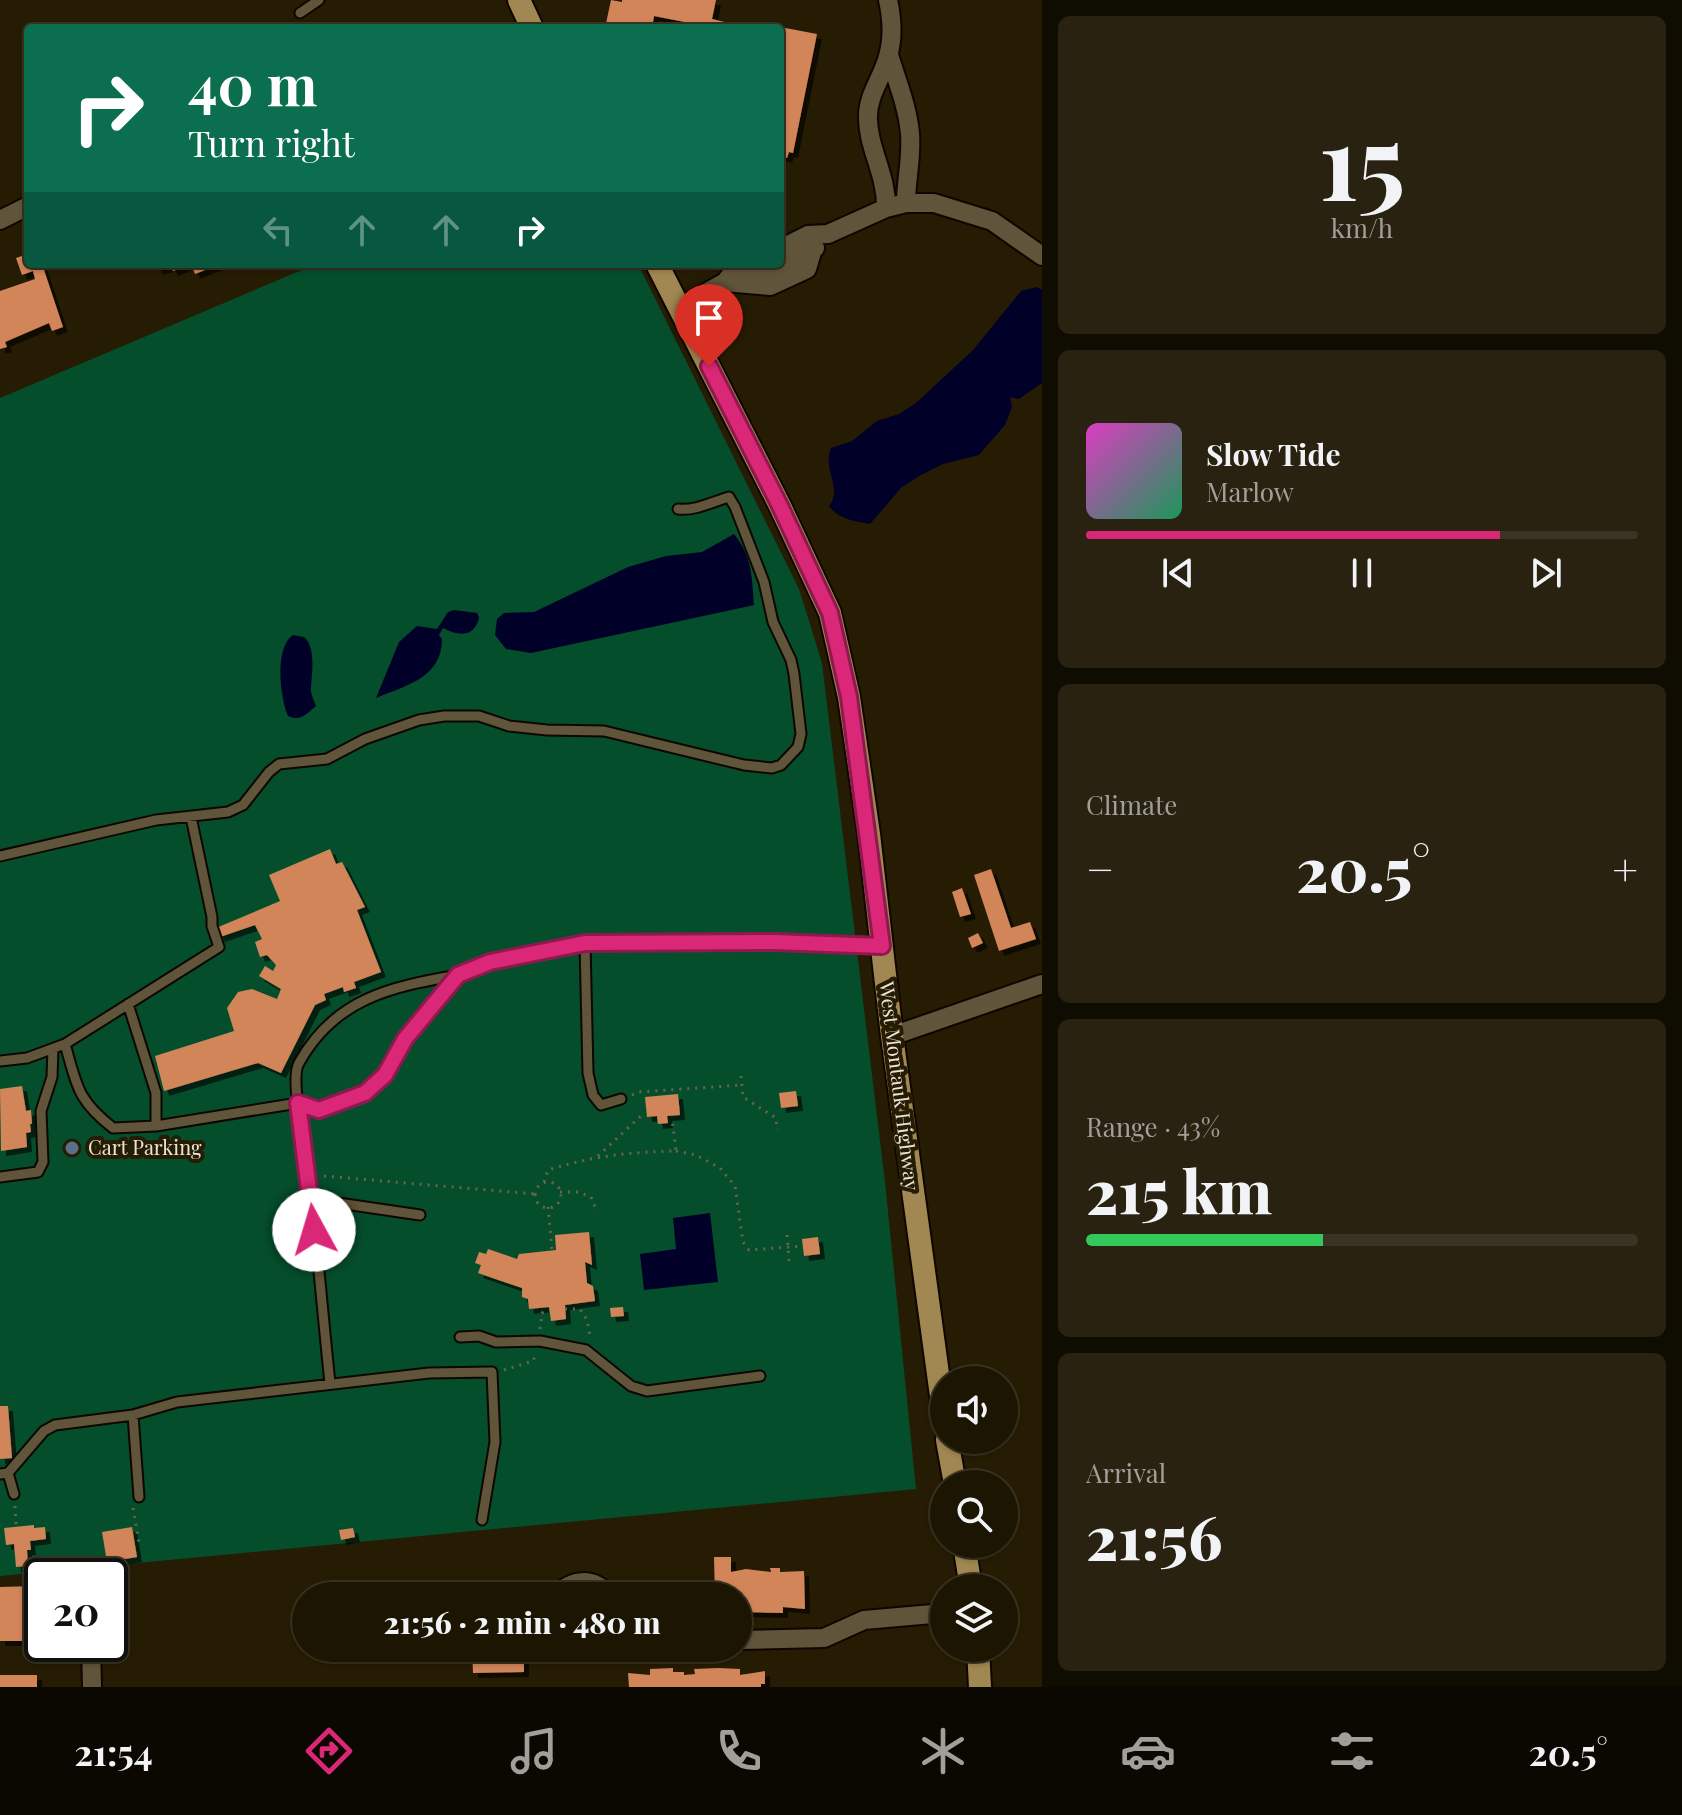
<!DOCTYPE html>
<meta charset="utf-8">
<style>
:root{--surface:#1c1502;--page:#292211;--text:#f1f3f6;--muted:#a09f99;--line:#3a3424;--accent:#db2777}
body{margin:0;font-family:"Playfair Display",serif;background:var(--page);color:var(--text);height:100vh;display:flex;flex-direction:column;font-size:30px;white-space:nowrap}
*{box-sizing:border-box;margin:0}
p{font-size:26px;color:var(--muted)}
.icon{flex:none;width:44px;height:44px;fill:none;stroke:currentColor;stroke-width:2;stroke-linecap:round;stroke-linejoin:round}
.map{position:relative;flex:1;overflow:hidden}
.drawer{display:flex;flex-direction:column;gap:16px;padding:16px;background:#0f0c01;width:640px}
.drawer>*{flex:none}
.guide{position:absolute;left:24px;top:24px;width:760px;height:244px;border-radius:8px;box-shadow:0 2px 6px #0004,0 0 0 2px var(--line);background:#0b6e4f;color:#fff;overflow:hidden}
.fabs{position:absolute;left:930px;top:1366px;display:grid;gap:16px}
.fabs a{display:grid;place-items:center;width:88px;height:88px;border-radius:50%;background:var(--surface);box-shadow:0 2px 6px #0004,0 0 0 2px var(--line);font-size:40px}
.speed{position:absolute;left:24px;top:1558px;display:flex;gap:16px;font-size:40px;font-weight:700;text-align:center}
.speed>*{display:grid;place-content:center;width:104px;height:104px;border-radius:50%;background:var(--surface);box-shadow:0 2px 6px #0004,0 0 0 2px var(--line);line-height:1}
.speed .limit{border:4px solid #111;border-radius:12px;background:#fff;color:#111}
.pin{position:absolute;display:grid;place-items:center;width:68px;height:68px;color:#fff;margin:-82px -34px;border-radius:50% 50% 50% 0;rotate:-45deg;box-shadow:0 0 8px #0007}
.pin .icon{rotate:45deg}
.me{position:absolute;width:88px;margin:-44px;rotate:354deg;stroke-linejoin:round;filter:drop-shadow(0 0 6px #0008)}
.turn{display:flex;align-items:center;gap:28px;height:168px;padding:0 32px;font-size:36px}
.turn .icon{width:104px;height:104px;stroke-width:2.5}
.turn b{display:block;font-size:56px;line-height:68px}
.lanes{display:flex;align-items:center;height:76px;padding:0 32px;background:#0003;justify-content:center;gap:40px;direction:ltr}
.lanes .off{opacity:.35}
.big{font-size:60px;font-weight:800;line-height:1.1}
.drawer .card{flex:1;display:flex;flex-direction:column;justify-content:center;gap:12px;min-width:0;padding:0 28px;border-radius:12px;background:var(--page)}
.drawer .dial{align-items:center;gap:0}
.dial b{font-size:104px;line-height:1}
.song{display:flex;align-items:center;gap:24px}
.cover{width:96px;height:96px;border-radius:12px;background:linear-gradient(135deg,hsl(310 70% 55%),hsl(150 70% 35%))}
.played{height:8px;border-radius:4px;background:linear-gradient(90deg,var(--accent) 75%,var(--line) 75%)}
.keys{display:flex;justify-content:space-around;direction:ltr}
.heat{display:flex;justify-content:space-between;align-items:center;font-size:44px;direction:ltr}
.charge{height:12px;border-radius:6px;background:linear-gradient(90deg,#34c759 43%,var(--line) 0)}
.trip{position:absolute;left:292px;top:1582px;width:460px;height:80px;border-radius:40px;background:var(--surface);box-shadow:0 2px 6px #0004,0 0 0 2px var(--line);font-weight:800;line-height:80px;text-align:center}
.tab-bar{display:flex;height:128px;justify-content:space-around;align-items:center;background:#0b0801;color:var(--muted)}
.tab-bar .icon{width:56px;height:56px}
.tab-bar .selected{color:var(--accent)}
.tab-bar b{font-size:36px;color:var(--text)}
main{display:flex;flex:1;min-height:0}
.map>svg:first-child{display:block}
.green{fill:#044e2c}
.water{fill:#000029}
.building{fill:#d18558;filter:url(#shadow)}
.lines{fill:none;stroke-linecap:round;stroke-linejoin:round}
.service-casing{stroke:#0f0600;stroke-width:13}
.minor-casing{stroke:#0f0600;stroke-width:22}
.primary-casing{stroke:#0f0600;stroke-width:26}
.path{stroke:#6c634d;stroke-width:3;stroke-dasharray:2 6;stroke-linecap:butt}
.service{stroke:#60553a;stroke-width:9}
.minor{stroke:#60553a;stroke-width:18}
.primary{stroke:#a18751;stroke-width:22}
.route-casing{stroke:#8e194d;stroke-width:20}
.route{stroke:#db2777;stroke-width:14}
.service-dot{fill:#5c6f8a;stroke:#261c03;stroke-width:3}
.labels{text-anchor:middle;stroke-width:8;stroke-linejoin:round;paint-order:stroke}
.street-label{font-size:20px;fill:#ebe4d5;stroke:#261c03}
.poi-label{font-size:20px;fill:#ebe4d5;stroke:#261c03;text-anchor:start}
</style>
<main>
<div class="map">
<svg width="1042" height="1687" viewBox="0 0 1042 1687">
<defs>
<filter id="shadow"><feDropShadow dx="5" dy="5" stdDeviation="0" flood-color="#0009"/></filter>
</defs>
<rect width="100%" height="100%" fill="#261c03"/>
<!-- green -->
<path class="green" d="M 316,264 L 638,264 L 799,589 L 822,663 L 885,1182 L 916,1489 L 0,1576 L 0,398 Z"/>
<!-- water -->
<path class="water" d="M 1037,287 L 1042,290 L 1042,383 L 1019,399 L 1010,397 L 1012,407 L 1005,425 L 979,455 L 943,464 L 921,475 L 902,487 L 870,524 C 854,521 838,519 829,506 C 843,490 822,469 831,448 L 852,441 L 877,421 L 899,414 L 916,403 L 973,350 L 1021,291 Z
M 734,534 C 752,556 752,577 754,605 L 750,606 L 531,653 L 506,649 L 495,635 L 497,619 L 504,613 L 534,612 L 628,567 L 666,556 L 702,552 Z
M 454,610 L 477,613 L 479,618 C 474,638 458,636 443,628 L 439,635 L 442,639 C 442,678 405,686 376,698 L 399,642 L 417,626 L 437,629 L 448,612 Z
M 293,635 L 304,637 C 316,647 312,673 311,687 C 310,693 314,700 316,706 C 306,714 301,722 288,716 C 280,698 274,648 293,635 Z
M 710,1213 L 718,1282 L 644,1290 L 640,1254 L 676,1249 L 673,1218 Z"/>
<!-- building -->
<path class="building" d="M 611,0 L 622,2 L 622,0 L 716,0 L 712,19 L 750,28 L 694,28 L 695,24 L 654,16 L 652,28 L 605,28 Z
M 780,27 L 817,34 L 793,153 L 789,152 L 787,158 L 780,156 Z
M 28,254 L 28,264 L 42,264 L 63,327 L 52,331 L 49,323 L 5,342 L 7,347 L 0,349 L 0,291 L 35,279 L 33,271 L 22,275 L 16,258 Z
M 156,264 L 220,264 L 195,274 L 191,264 L 173,271 L 171,266 L 158,270 Z
M 330,849 L 336,864 L 342,862 L 365,907 L 357,910 L 381,972 L 354,982 L 356,988 L 344,992 L 343,987 L 324,994 L 326,1000 L 315,1005 L 281,1073 L 258,1063 L 164,1091 L 155,1056 L 234,1031 L 227,1008 L 238,992 L 252,989 L 277,999 L 281,989 L 259,976 L 265,966 L 273,971 L 276,965 L 267,955 L 260,957 L 255,942 L 262,939 L 255,925 L 220,937 L 216,928 L 280,901 L 269,875 Z
M 991,869 L 1011,928 L 1030,922 L 1036,939 L 999,951 L 974,875 Z
M 962,888 L 971,914 L 960,917 L 952,892 Z
M 978,933 L 983,943 L 972,948 L 968,938 Z
M 22,1086 L 26,1111 L 31,1110 L 32,1124 L 30,1124 L 31,1132 L 26,1133 L 27,1147 L 1,1151 L 0,1089 Z
M 796,1091 L 798,1106 L 781,1108 L 779,1093 Z
M 678,1094 L 680,1115 L 667,1116 L 668,1123 L 658,1124 L 657,1116 L 647,1117 L 645,1097 Z
M 589,1232 L 592,1265 L 585,1262 L 587,1283 L 593,1286 L 595,1301 L 565,1305 L 566,1319 L 551,1321 L 549,1307 L 529,1309 L 528,1299 L 522,1297 L 522,1288 L 478,1273 L 481,1265 L 475,1263 L 479,1252 L 486,1254 L 488,1249 L 517,1259 L 519,1254 L 556,1250 L 555,1235 Z
M 818,1237 L 820,1254 L 804,1256 L 802,1239 Z
M 623,1307 L 624,1316 L 611,1317 L 610,1308 Z
M 0,1406 L 8,1406 L 12,1458 L 0,1459 Z
M 34,1525 L 34,1528 L 45,1527 L 46,1539 L 30,1541 L 31,1550 L 27,1550 L 28,1566 L 16,1567 L 14,1544 L 6,1545 L 4,1528 Z
M 132,1527 L 137,1557 L 107,1562 L 102,1532 Z
M 353,1528 L 355,1537 L 341,1540 L 339,1530 Z
M 714,1557 L 731,1557 L 731,1572 L 746,1569 L 771,1572 L 770,1568 L 780,1568 L 780,1572 L 804,1571 L 805,1609 L 783,1607 L 783,1613 L 738,1612 L 738,1596 L 715,1596 Z
M 484,1583 L 523,1583 L 523,1596 L 484,1596 Z
M 35,1586 L 36,1611 L 27,1611 L 28,1629 L 32,1629 L 32,1641 L 0,1641 L 0,1587 Z
M 472,1648 L 524,1648 L 524,1672 L 473,1673 Z
M 673,1668 L 673,1672 L 684,1672 L 684,1675 L 695,1674 L 694,1669 L 718,1668 L 740,1669 L 740,1675 L 765,1671 L 765,1684 L 761,1684 L 761,1687 L 629,1687 L 628,1673 L 650,1675 L 650,1669 Z
M 0,1675 L 37,1675 L 37,1687 L 0,1687 Z"/>
<g class="lines">
<defs>
<path id="service" d="M 300,13 L 319,0
M 0,856 L 156,820 L 228,812 L 243,805 L 269,772 L 279,764 L 327,759 L 365,739 L 419,720 L 444,716 L 479,716 L 509,726 L 547,730 L 604,731 L 744,765 L 772,768 L 781,765 L 798,747 L 801,734 L 794,674 L 791,660 L 773,622 L 764,582 L 735,507 L 729,497 C 712,502 695,511 678,509
M 585,943 L 588,1073 L 593,1095 L 601,1105 L 621,1099
M 458,975 L 490,962 L 585,943 L 773,942 L 882,946
M 128,1004 L 156,1093 L 156,1126
M 65,1044 C 77,1086 77,1100 113,1128 L 156,1126 L 298,1103 L 319,1110 L 365,1093 L 385,1075 L 405,1039 L 458,975 C 391,987 335,998 299,1063 C 292,1075 299,1114 302,1129 C 315,1213 321,1299 330,1383
M 0,1061 L 27,1058 L 65,1044 L 219,947 L 212,926 L 212,917 L 191,817
M 0,1177 L 38,1172 L 43,1162 L 41,1111 L 52,1077 L 53,1049
M 311,1199 L 420,1215
M 460,1337 L 479,1336 L 496,1342 L 540,1341 L 586,1350 L 631,1386 L 647,1391 L 760,1376
M 133,1415 L 139,1497
M 8,1473 L 44,1431 L 55,1425 L 133,1415 L 177,1402 L 429,1373 L 492,1372 L 495,1442 L 482,1520
M 0,1474 L 8,1473 L 14,1494"/>
<path id="minor" d="M 889,55 C 897,81 908,108 910,134 C 912,157 906,180 906,203
M 886,208 C 887,175 867,146 868,116 C 868,94 883,77 888,56 C 893,39 892,18 888,0
M 0,220 L 28,206
M 780,249 L 808,235 L 828,234 L 886,208 L 906,203 L 934,203 L 992,221 L 1042,256
M 725,282 L 733,272 L 748,264
M 746,284 L 815,248
M 680,307 L 725,282 L 770,286 L 807,269 L 812,252
M 892,1036 L 1042,984
M 88,1569 L 88,1576
M 555,1596 C 573,1578 593,1577 610,1596
M 738,1640 L 824,1638 L 864,1620 L 944,1613
M 91,1644 L 92,1687
M 576,1648 L 589,1648"/>
<path id="primary" d="M 519,0 L 532,28
M 657,264 L 780,506 L 830,613 L 849,697 L 869,834 L 892,1036 L 944,1418
M 947,1440 L 955,1484
M 964,1544 L 971,1588
M 978,1648 L 980,1687"/>
</defs>
<!-- service casing -->
<use href="#service" class="service-casing"/>
<!-- minor casing -->
<use href="#minor" class="minor-casing"/>
<!-- primary casing -->
<use href="#primary" class="primary-casing"/>
<!-- path -->
<path class="path" d="M 741,1076 L 743,1097 L 776,1118 L 777,1130
M 632,1095 L 639,1092 L 742,1085
M 676,1151 L 696,1155 L 720,1168 L 735,1186 L 743,1242 L 749,1250 L 803,1246
M 598,1156 L 644,1113
M 324,1176 L 535,1194
M 544,1182 L 548,1170 C 593,1156 629,1152 676,1151 L 672,1119
M535 1195a13 13 0 1 1 26 0a13 13 0 1 1-26 0Z
M 560,1192 L 578,1192 L 591,1197 L 597,1212
M 548,1207 L 552,1250
M 787,1235 L 789,1261
M 565,1309 L 580,1309 L 587,1320 L 590,1336
M 540,1329 L 542,1313 L 549,1310
M 504,1370 L 533,1361 L 535,1356
M 15,1506 L 16,1524
M 133,1508 L 139,1543"/>
<!-- service -->
<use href="#service" class="service"/>
<!-- minor -->
<use href="#minor" class="minor"/>
<!-- primary -->
<use href="#primary" class="primary"/>
</g>
<g class="lines">
<defs>
<path id="route" d="M 314,1230 L 298,1103 L 319,1110 L 365,1093 L 385,1075 L 405,1039 L 458,975 L 490,962 L 585,943 L 773,942 L 882,946 L 849,697 L 830,613 L 780,506 L 709,366"/>
</defs>
<!-- route casing -->
<use href="#route" class="route-casing"/>
<!-- route -->
<use href="#route" class="route"/>
</g>
<!-- markers -->
<circle class="service-dot" cx="72" cy="1148" r="8"/>
<g class="labels">
<!-- street labels -->
<g class="street-label">
<text transform="translate(899 1086) rotate(83)" y="7">West Montauk Highway</text>
</g>
<!-- poi labels -->
<g class="poi-label">
<text x="88" y="1155">Cart Parking</text>
</g>
</g>
</svg>
<div class="fabs">
<a><svg class="icon" aria-label="sound" viewBox="0 0 24 24"><path d="M4 9h4l5-4v14l-5-4H4zM17 9q2 3 0 6"/></svg></a>
<a><svg class="icon" aria-label="search" viewBox="0 0 24 24"><circle cx="10" cy="10" r="6"/><path d="M15 15l6 6"/></svg></a>
<a><svg class="icon" aria-label="layers" viewBox="0 0 24 24"><path d="M12 4l9 5-9 5-9-5zM3 14l9 5 9-5"/></svg></a>
</div>
<div class="speed"><div class="limit">20</div></div>
<div class="pin" style="left:709px;top:366px;background:#d93025"><svg class="icon" aria-label="arrive" viewBox="0 0 24 24"><path d="M6 21V4h12l-3 4 3 4H6"/></svg></div>
<svg class="me" style="left:314px;top:1230px" viewBox="-20 -20 40 40"><circle r="19" fill="#fff"/><path d="M0-13L10 11 0 6-10 11z" fill="#db2777"/></svg>
<div class="trip">21:56 · 2 min · 480 m</div>
<div class="guide">
<div class="turn"><svg class="icon" aria-label="right" viewBox="0 0 24 24"><path d="M7 20v-9h11M14 6l5 5-5 5"/></svg><div><b>40 m</b>Turn right</div></div>
<div class="lanes"><svg class="icon off" aria-label="left" viewBox="0 0 24 24"><path d="M17 20v-9H6M10 6l-5 5 5 5"/></svg><svg class="icon off" aria-label="ahead" viewBox="0 0 24 24"><path d="M12 20V5M6 11l6-6 6 6"/></svg><svg class="icon off" aria-label="ahead" viewBox="0 0 24 24"><path d="M12 20V5M6 11l6-6 6 6"/></svg><svg class="icon" aria-label="right" viewBox="0 0 24 24"><path d="M7 20v-9h11M14 6l5 5-5 5"/></svg></div>
</div>
</div>
<section class="drawer">
<div class="card dial"><b>15</b><p>km/h</p></div>
<div class="card">
<div class="song"><i class="cover"></i><div><b>Slow Tide</b><p>Marlow</p></div></div>
<div class="played"></div>
<div class="keys"><svg class="icon" aria-label="previous" viewBox="0 0 24 24"><path d="M18 5L8 12l10 7zM5 5v14"/></svg><svg class="icon" aria-label="pause" viewBox="0 0 24 24"><path d="M8 5v14M16 5v14"/></svg><svg class="icon" aria-label="next" viewBox="0 0 24 24"><path d="M6 5l10 7-10 7zM19 5v14"/></svg></div>
</div>
<div class="card"><p>Climate</p>
<div class="heat"><a>−</a><b class="big">20.5°</b><a>+</a></div>
</div>
<div class="card"><p>Range · 43%</p><b class="big">215 km</b><div class="charge"></div></div>
<div class="card"><p>Arrival</p><b class="big">21:56</b></div>
</section>
</main>
<nav class="tab-bar">
<b>21:54</b>
<svg class="icon selected" aria-label="directions" viewBox="0 0 24 24"><path d="M12 3l9 9-9 9-9-9zM9 14v-3h6M13 9l2 2-2 2"/></svg>
<svg class="icon" aria-label="music" viewBox="0 0 24 24"><path d="M9 18V5l10-2v13"/><circle cx="6" cy="18" r="3"/><circle cx="16" cy="16" r="3"/></svg>
<svg class="icon" aria-label="phone" viewBox="0 0 24 24"><path d="M5 4h4l2 5-3 2q2 4 5 5l2-3 5 2v4C11 20 4 13 5 4z"/></svg>
<svg class="icon" aria-label="climate" viewBox="0 0 24 24"><path d="M12 3v18M4 7l16 10M4 17L20 7"/></svg>
<svg class="icon" aria-label="car" viewBox="0 0 24 24"><path d="M5 17H2v-5l4-1 3-4h7l3 4 3 1v5h-3M9 17h6M6 11h13"/><circle cx="7" cy="17" r="2"/><circle cx="17" cy="17" r="2"/></svg>
<svg class="icon" aria-label="filters" viewBox="0 0 24 24"><path d="M4 7h16M4 17h16"/><circle cx="9" cy="7" r="2"/><circle cx="15" cy="17" r="2"/></svg>
<b>20.5°</b>
</nav>
